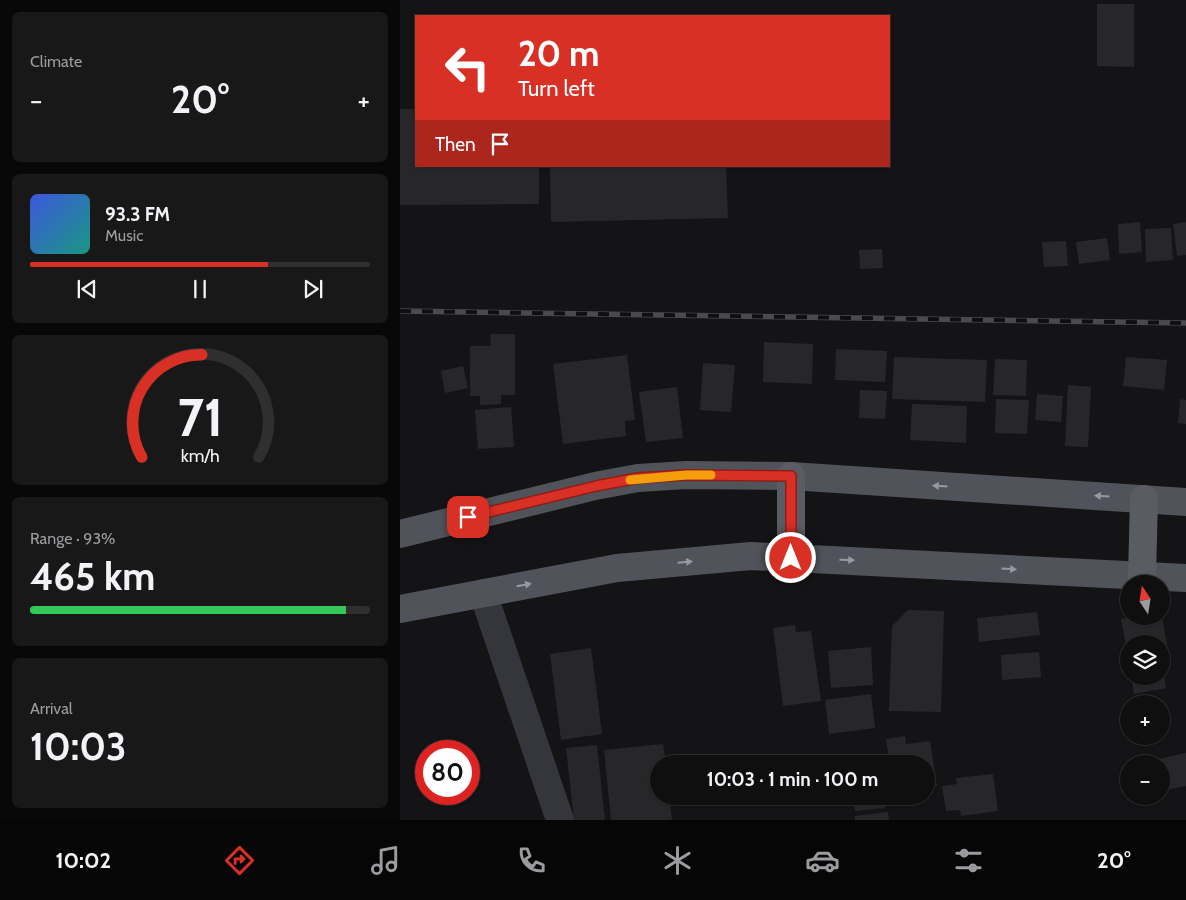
<!DOCTYPE html>
<meta charset="utf-8">
<style>
:root{--surface:#0f0f10;--page:#181819;--text:#f1f3f6;--muted:#9b9c9f;--line:#2f2f30;--accent:#d93025}
body{margin:0;font-family:Cabin,sans-serif;background:var(--page);color:var(--text);height:100vh;display:flex;flex-direction:column;font-size:19px;white-space:nowrap}
*{box-sizing:border-box;margin:0}
p{font-size:16px;color:var(--muted)}
.icon{flex:none;width:28px;height:28px;fill:none;stroke:currentColor;stroke-width:2;stroke-linecap:round;stroke-linejoin:round}
.map{position:relative;flex:1;overflow:hidden}
.drawer{display:flex;flex-direction:column;gap:12px;padding:12px;background:#080809;width:400px}
.drawer>*{flex:none}
.top-card{position:absolute;left:15px;top:15px;width:475px;height:152px;border-radius:0px;box-shadow:0 1px 4px #0004,0 0 0 1px var(--line);background:#d93025;color:#fff;overflow:hidden}
.needle{width:32px;rotate:348deg}
.tools{position:absolute;left:720px;top:575px;display:grid;gap:10px}
.tools a{display:grid;place-items:center;width:50px;height:50px;border-radius:50%;background:var(--surface);box-shadow:0 1px 4px #0004,0 0 0 1px var(--line);font-size:25px}
.speed{position:absolute;left:15px;top:740px;display:flex;gap:10px;font-size:25px;font-weight:700;text-align:center}
.speed>*{display:grid;place-content:center;width:65px;height:65px;border-radius:50%;background:var(--surface);box-shadow:0 1px 4px #0004,0 0 0 1px var(--line);line-height:1}
.speed .limit{border:8px solid #d22;background:#fff;color:#111}
.pin{position:absolute;display:grid;place-items:center;width:42px;height:42px;color:#fff;margin:-21px;border-radius:10px;box-shadow:0 2px 8px #0006}
.me{position:absolute;width:55px;margin:-28px;rotate:0deg;stroke-linejoin:round;filter:drop-shadow(0 0 4px #0008)}
.turn{display:flex;align-items:center;gap:18px;height:105px;padding:0 20px;font-size:22px}
.turn .icon{width:65px;height:65px;stroke-width:2.5}
.turn b{display:block;font-size:35px;line-height:42px}
.then{display:flex;align-items:center;height:48px;padding:0 20px;background:#0003;gap:10px;font-size:19px}
.big{font-size:38px;font-weight:700;line-height:1.1}
.drawer .tile{flex:1;display:flex;flex-direction:column;justify-content:center;gap:8px;min-width:0;padding:0 18px;border-radius:8px;background:var(--page)}
.drawer .dial{align-items:center;gap:0}
.dial svg{height:130px;overflow:visible;fill:none;stroke:var(--line);stroke-width:7;stroke-linecap:round;text-anchor:middle}
.dial text{fill:var(--text);stroke:none}
.song{display:flex;align-items:center;gap:15px}
.cover{width:60px;height:60px;border-radius:8px;background:linear-gradient(135deg,hsl(230 70% 55%),hsl(170 70% 35%))}
.played{height:5px;border-radius:2px;background:linear-gradient(90deg,var(--accent) 70%,var(--line) 70%)}
.keys{display:flex;justify-content:space-around;direction:ltr}
.heat{display:flex;justify-content:space-between;align-items:center;font-size:28px;direction:ltr}
.charge{height:8px;border-radius:4px;background:linear-gradient(90deg,#34c759 93%,var(--line) 0)}
.trip{position:absolute;left:250px;top:755px;width:285px;height:50px;border-radius:25px;background:var(--surface);box-shadow:0 1px 4px #0004,0 0 0 1px var(--line);font-weight:700;line-height:50px;text-align:center}
.menu{display:flex;height:80px;justify-content:space-around;align-items:center;background:#060606;color:var(--muted)}
.menu .icon{width:35px;height:35px}
.menu .on{color:var(--accent)}
.menu b{font-size:22px;color:var(--text)}
main{display:flex;flex:1;min-height:0}
.map>svg:first-child{display:block}
.building{fill:#27272a}
.lines{fill:none;stroke-linecap:round;stroke-linejoin:round}
.minor{stroke:#35363b;stroke-width:28}
.primary{stroke:#51535a;stroke-width:28}
.trunk{stroke:#595c63;stroke-width:28}
.rail-casing{stroke:#484a50;stroke-width:5.5}
.rail{stroke:#0f0f11;stroke-width:4;stroke-dasharray:11;stroke-linecap:butt}
.oneway{fill:#9599a4}
.route-casing{stroke:#8d1f18;stroke-width:12}
.route{stroke:#d93025;stroke-width:9}
.slow{stroke:#f59e0b;stroke-width:9}
</style>
<main>
<section class="drawer">
<div class="tile"><p>Climate</p>
<div class="heat"><a>−</a><b class="big">20°</b><a>+</a></div>
</div>
<div class="tile">
<div class="song"><i class="cover"></i><div><b>93.3 FM</b><p>Music</p></div></div>
<div class="played"></div>
<div class="keys"><svg class="icon" aria-label="previous" viewBox="0 0 24 24"><path d="M18 5L8 12l10 7zM5 5v14"/></svg><svg class="icon" aria-label="pause" viewBox="0 0 24 24"><path d="M8 5v14M16 5v14"/></svg><svg class="icon" aria-label="next" viewBox="0 0 24 24"><path d="M6 5l10 7-10 7zM19 5v14"/></svg></div>
</div>
<div class="tile dial"><svg viewBox="0 0 100 80">
<path d="M14 69A42 42 0 1 1 86 69"/>
<path d="M14 69A42 42 0 0 1 51 6" stroke="#d93025"/>
<text x="50" y="56" font-size="32" font-weight="700">71</text>
<text x="50" y="72" font-size="11">km/h</text>
</svg></div>
<div class="tile"><p>Range · 93%</p><b class="big">465 km</b><div class="charge"></div></div>
<div class="tile"><p>Arrival</p><b class="big">10:03</b></div>
</section>
<div class="map">
<svg width="786" height="820" viewBox="0 0 786 820">
<rect width="100%" height="100%" fill="#141416"/>
<!-- building -->
<path class="building" d="M 697,4 L 734,4 L 734,67 L 697,66 Z
M 0,109 L 16,109 L 16,166 L 139,166 L 139,204 L 0,205 Z
M 150,166 L 326,166 L 328,218 L 151,222 Z
M 740,222 L 742,252 L 719,254 L 718,224 Z
M 786,222 L 786,255 L 777,256 L 773,224 Z
M 771,228 L 773,260 L 746,262 L 745,229 Z
M 707,238 L 710,260 L 679,264 L 676,242 Z
M 666,241 L 668,266 L 644,267 L 642,242 Z
M 482,249 L 483,268 L 460,269 L 459,250 Z
M 90,334 L 115,334 L 115,395 L 101,395 L 101,404 L 80,405 L 80,396 L 70,396 L 70,346 L 91,346 Z
M 364,342 L 413,344 L 412,384 L 363,382 Z
M 436,349 L 487,351 L 485,382 L 435,380 Z
M 227,355 L 235,420 L 225,421 L 226,436 L 163,444 L 153,364 Z
M 494,357 L 587,360 L 585,402 L 492,399 Z
M 726,357 L 767,360 L 764,390 L 723,386 Z
M 595,359 L 627,360 L 626,396 L 593,395 Z
M 303,363 L 335,365 L 331,412 L 300,410 Z
M 63,366 L 68,388 L 45,393 L 41,371 Z
M 668,385 L 691,387 L 688,447 L 665,446 Z
M 277,387 L 283,438 L 246,442 L 239,392 Z
M 460,390 L 487,391 L 485,419 L 459,418 Z
M 637,394 L 663,396 L 661,422 L 635,420 Z
M 596,399 L 629,400 L 627,434 L 595,433 Z
M 780,399 L 786,400 L 786,424 L 778,423 Z
M 512,404 L 567,406 L 566,443 L 510,440 Z
M 111,407 L 114,447 L 78,449 L 75,410 Z
M 508,610 L 544,611 L 541,712 L 489,711 L 492,626 Z
M 637,612 L 640,635 L 579,642 L 577,618 Z
M 761,612 L 771,667 L 763,669 L 766,688 L 734,694 L 731,676 L 761,676 L 761,644 L 729,644 L 728,656 L 721,619 L 739,616 L 761,616 Z
M 395,625 L 396,632 L 411,631 L 421,701 L 383,706 L 373,628 Z
M 471,647 L 473,685 L 431,688 L 428,651 Z
M 191,648 L 202,734 L 161,740 L 150,654 Z
M 639,652 L 641,677 L 602,680 L 601,655 Z
M 471,694 L 475,728 L 429,734 L 425,700 Z
M 505,736 L 506,744 L 530,741 L 537,786 L 526,787 L 526,764 L 490,764 L 486,739 Z
M 263,744 L 266,764 L 259,764 L 259,796 L 269,796 L 272,820 L 211,820 L 204,750 Z
M 197,745 L 205,820 L 174,820 L 166,748 Z
M 786,753 L 786,786 L 761,791 L 761,764 L 735,764 Z
M 478,755 L 479,764 L 449,764 L 449,758 Z
M 593,774 L 598,811 L 561,816 L 560,810 L 546,811 L 542,786 L 557,784 L 556,778 Z
M 453,796 L 483,796 L 485,808 L 455,811 Z
M 488,812 L 489,820 L 455,820 L 455,816 Z"/>
<g class="lines">
<!-- minor -->
<path class="minor" d="M 83,593 L 160,820"/>
<!-- primary -->
<path class="primary" d="M 0,534 L 195,486 L 238,478 L 286,475 L 391,476 L 786,502
M 0,609 L 217,568 L 351,556 L 786,578"/>
<!-- trunk -->
<path class="trunk" d="M 391,476 L 391,558
M 742,576 L 744,499"/>
<defs>
<path id="rail" d="M 0,311 L 786,323"/>
</defs>
<!-- rail casing -->
<use href="#rail" class="rail-casing"/>
<!-- rail -->
<use href="#rail" class="rail"/>
</g>
<!-- one-way arrows -->
<defs><path id="oneway-solid" d="M-6-.8H1V-3.2L6.5 0L1 3.2V.8H-6Z" transform="scale(1.25)"/></defs>
<g class="oneway">
<use href="#oneway-solid" transform="translate(540 486) rotate(-176)"/>
<use href="#oneway-solid" transform="translate(702 496) rotate(-176)"/>
<use href="#oneway-solid" transform="translate(447 560) rotate(2)"/>
<use href="#oneway-solid" transform="translate(285 562) rotate(-5)"/>
<use href="#oneway-solid" transform="translate(609 569) rotate(3)"/>
<use href="#oneway-solid" transform="translate(124 585) rotate(-10)"/>
</g>
<g class="lines">
<defs>
<path id="route" d="M 68,517 L 196,486 L 238,478 L 286,475 L 391,476 L 391,558"/>
</defs>
<!-- route casing -->
<use href="#route" class="route-casing"/>
<!-- route -->
<use href="#route" class="route"/>
<!-- slow -->
<path class="slow" d="M 230,480 L 286,475 L 311,475"/>
</g>
</svg>
<div class="tools">
<a><svg class="needle" viewBox="-14 -14 28 28"><path d="M0-13l5 13h-10z" fill="#e53935"/><path d="M0 13l5-13h-10z" fill="#9b9c9f"/></svg></a>
<a><svg class="icon" aria-label="layers" viewBox="0 0 24 24"><path d="M12 4l9 5-9 5-9-5zM3 14l9 5 9-5"/></svg></a>
<a>+</a>
<a>−</a>
</div>
<div class="speed"><div class="limit">80</div></div>
<div class="pin" style="left:68px;top:517px;background:#d93025"><svg class="icon" aria-label="arrive" viewBox="0 0 24 24"><path d="M6 21V4h12l-3 4 3 4H6"/></svg></div>
<svg class="me" style="left:391px;top:558px" viewBox="-20 -20 40 40"><circle r="17" fill="#d93025" stroke="#fff" stroke-width="3"/><path d="M0-11L8 9 0 5-8 9z" fill="#fff"/></svg>
<div class="trip">10:03 · 1 min · 100 m</div>
<div class="top-card">
<div class="turn"><svg class="icon" aria-label="left" viewBox="0 0 24 24"><path d="M17 20v-9H6M10 6l-5 5 5 5"/></svg><div><b>20 m</b>Turn left</div></div>
<div class="then">Then<svg class="icon" aria-label="arrive" viewBox="0 0 24 24"><path d="M6 21V4h12l-3 4 3 4H6"/></svg></div>
</div>
</div>
</main>
<nav class="menu">
<b>10:02</b>
<svg class="icon on" aria-label="directions" viewBox="0 0 24 24"><path d="M12 3l9 9-9 9-9-9zM9 14v-3h6M13 9l2 2-2 2"/></svg>
<svg class="icon" aria-label="music" viewBox="0 0 24 24"><path d="M9 18V5l10-2v13"/><circle cx="6" cy="18" r="3"/><circle cx="16" cy="16" r="3"/></svg>
<svg class="icon" aria-label="phone" viewBox="0 0 24 24"><path d="M5 4h4l2 5-3 2q2 4 5 5l2-3 5 2v4C11 20 4 13 5 4z"/></svg>
<svg class="icon" aria-label="climate" viewBox="0 0 24 24"><path d="M12 3v18M4 7l16 10M4 17L20 7"/></svg>
<svg class="icon" aria-label="car" viewBox="0 0 24 24"><path d="M5 17H2v-5l4-1 3-4h7l3 4 3 1v5h-3M9 17h6M6 11h13"/><circle cx="7" cy="17" r="2"/><circle cx="17" cy="17" r="2"/></svg>
<svg class="icon" aria-label="filters" viewBox="0 0 24 24"><path d="M4 7h16M4 17h16"/><circle cx="9" cy="7" r="2"/><circle cx="15" cy="17" r="2"/></svg>
<b>20°</b>
</nav>
